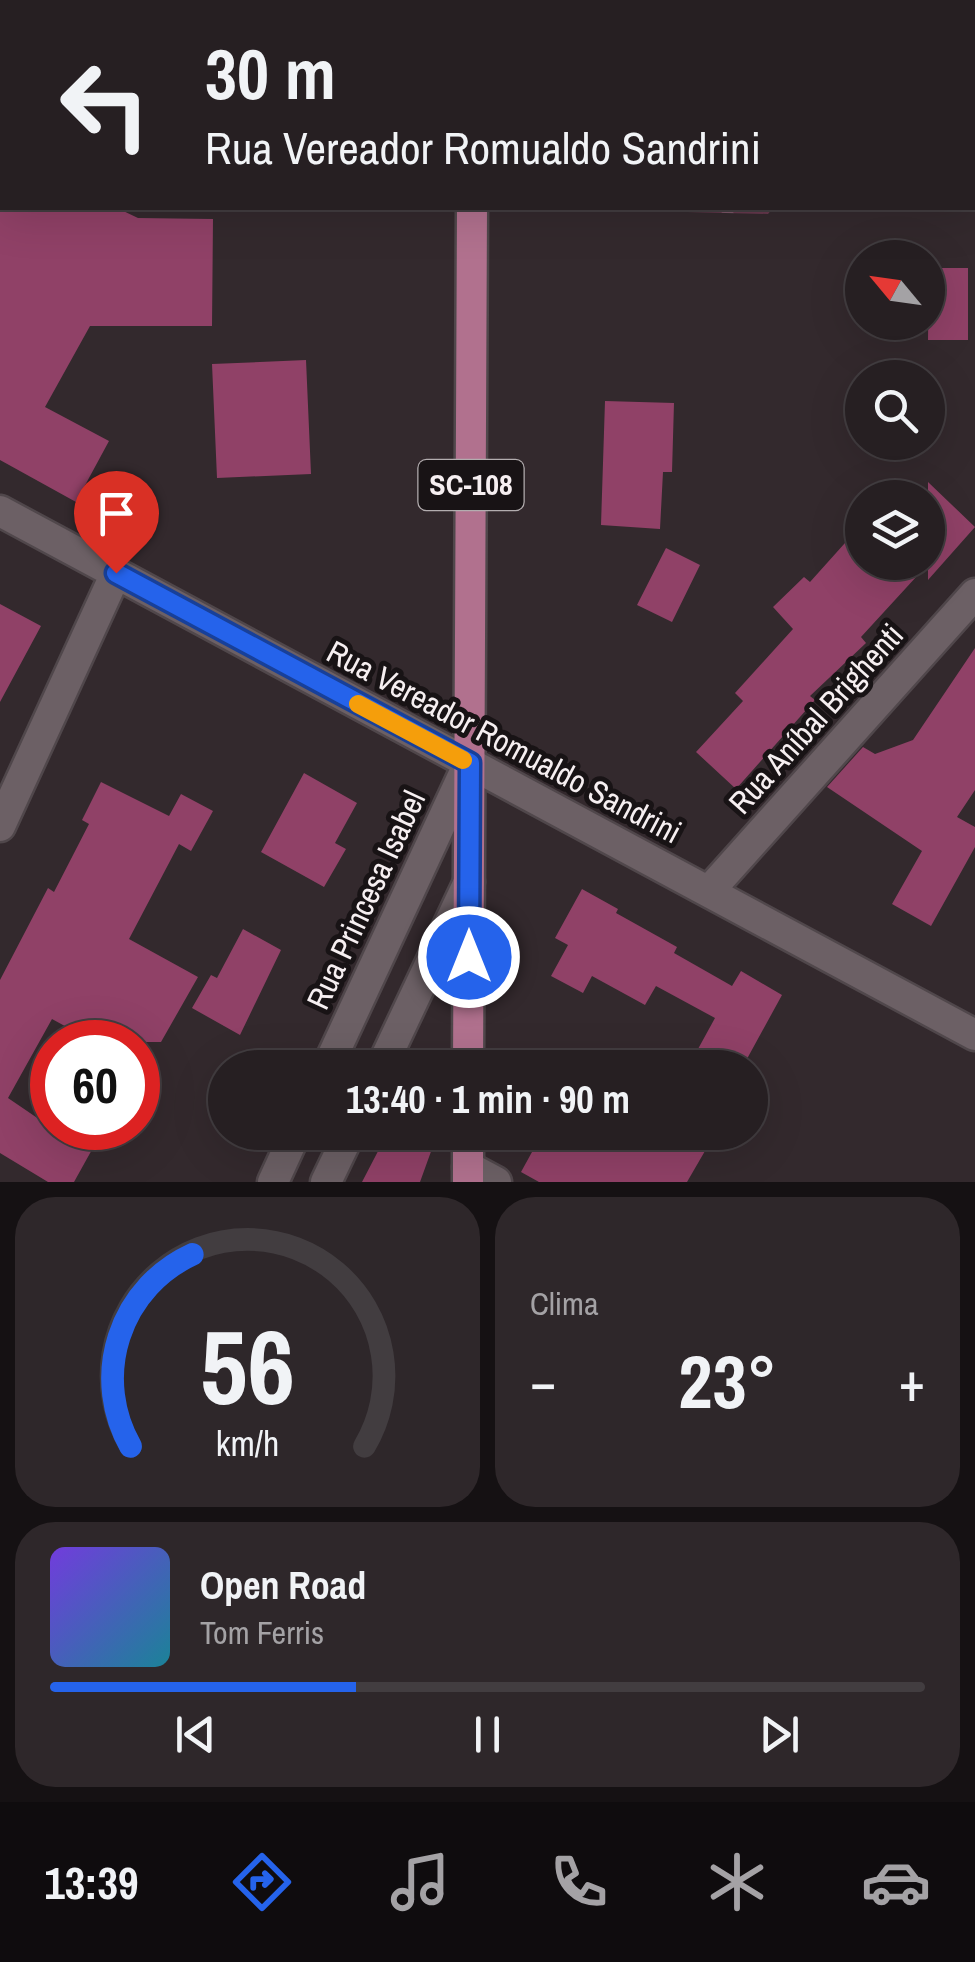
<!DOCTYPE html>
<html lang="pt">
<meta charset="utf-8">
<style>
:root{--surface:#261f22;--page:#2e272a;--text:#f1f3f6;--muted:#a4a2a5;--line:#423d40;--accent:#2563eb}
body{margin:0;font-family:"Archivo Narrow",sans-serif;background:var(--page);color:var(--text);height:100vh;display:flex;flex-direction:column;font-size:38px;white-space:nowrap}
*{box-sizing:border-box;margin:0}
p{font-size:32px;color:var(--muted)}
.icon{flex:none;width:55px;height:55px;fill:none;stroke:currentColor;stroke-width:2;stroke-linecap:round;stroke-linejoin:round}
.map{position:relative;height:1182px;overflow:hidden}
.side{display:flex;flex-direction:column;gap:15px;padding:15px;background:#151113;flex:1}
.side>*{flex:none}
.guide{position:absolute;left:0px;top:0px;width:975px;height:210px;box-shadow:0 10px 40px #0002,0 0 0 2px var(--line);background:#261f22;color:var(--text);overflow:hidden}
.needle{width:65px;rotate:299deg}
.controls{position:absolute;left:845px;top:240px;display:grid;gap:20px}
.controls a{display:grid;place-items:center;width:100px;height:100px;border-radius:50%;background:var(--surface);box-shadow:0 10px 40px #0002,0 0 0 2px var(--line);font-size:50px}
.speed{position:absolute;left:30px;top:1020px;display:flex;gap:20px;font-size:50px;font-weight:700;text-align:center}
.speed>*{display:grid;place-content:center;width:130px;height:130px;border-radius:50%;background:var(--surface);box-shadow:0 10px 40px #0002,0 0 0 2px var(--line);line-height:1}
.speed .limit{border:15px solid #d22;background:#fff;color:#111}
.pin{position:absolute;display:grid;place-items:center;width:85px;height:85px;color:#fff;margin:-102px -42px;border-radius:50% 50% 50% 0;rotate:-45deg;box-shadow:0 0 10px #0007}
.pin .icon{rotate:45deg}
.me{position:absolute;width:110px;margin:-55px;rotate:0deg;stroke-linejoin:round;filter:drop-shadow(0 0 8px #0008)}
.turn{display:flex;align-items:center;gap:35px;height:210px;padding:0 40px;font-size:45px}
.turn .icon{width:130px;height:130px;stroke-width:2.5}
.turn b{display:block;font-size:70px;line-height:85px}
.big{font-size:75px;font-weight:700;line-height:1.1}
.side .card{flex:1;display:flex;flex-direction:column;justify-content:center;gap:15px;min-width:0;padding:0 35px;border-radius:40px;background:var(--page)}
.side .dial{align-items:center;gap:0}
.dial svg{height:260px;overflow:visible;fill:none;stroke:var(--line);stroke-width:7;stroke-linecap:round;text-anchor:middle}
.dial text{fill:var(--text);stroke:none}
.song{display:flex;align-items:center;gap:30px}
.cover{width:120px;height:120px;border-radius:15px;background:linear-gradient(135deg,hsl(260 70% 55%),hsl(190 70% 35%))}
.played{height:10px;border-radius:5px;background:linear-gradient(90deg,var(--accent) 35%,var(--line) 35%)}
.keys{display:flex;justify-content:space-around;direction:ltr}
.heat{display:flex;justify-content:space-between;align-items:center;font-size:55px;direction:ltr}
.side .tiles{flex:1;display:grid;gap:15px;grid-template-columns:1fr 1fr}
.card:last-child{grid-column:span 2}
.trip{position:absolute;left:208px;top:1050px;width:560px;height:100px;border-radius:50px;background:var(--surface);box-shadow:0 10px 40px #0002,0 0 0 2px var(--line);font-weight:700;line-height:100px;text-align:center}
.tabs{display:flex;height:160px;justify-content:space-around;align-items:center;background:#0f0c0e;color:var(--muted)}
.tabs .icon{width:70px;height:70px}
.tabs .on{color:var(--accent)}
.tabs b{font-size:45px;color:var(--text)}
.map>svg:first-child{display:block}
.forest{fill:url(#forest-firs)}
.building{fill:#904167}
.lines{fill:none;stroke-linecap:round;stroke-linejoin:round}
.minor-casing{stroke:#50474b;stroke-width:35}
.primary-casing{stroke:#50474b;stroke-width:35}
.minor{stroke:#6c6065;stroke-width:30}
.primary{stroke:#b1718e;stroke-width:30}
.route-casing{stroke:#184099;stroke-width:25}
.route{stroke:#2563eb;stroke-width:18}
.slow{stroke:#f59e0b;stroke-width:18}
.labels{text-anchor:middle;stroke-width:10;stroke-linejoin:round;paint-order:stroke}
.shield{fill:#181315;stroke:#b3adaf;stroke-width:2.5}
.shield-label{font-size:30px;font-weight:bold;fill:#f6eff1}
.street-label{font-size:32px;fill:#f6eff1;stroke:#181315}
</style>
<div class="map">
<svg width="975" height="1182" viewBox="0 0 975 1182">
<defs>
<pattern id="forest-firs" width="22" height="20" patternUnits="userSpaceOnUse" patternTransform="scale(2.5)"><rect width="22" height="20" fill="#66384d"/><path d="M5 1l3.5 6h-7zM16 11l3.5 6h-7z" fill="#7c5567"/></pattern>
</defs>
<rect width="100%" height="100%" fill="#33292d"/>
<!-- forest -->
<path class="forest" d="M 532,0 L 890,0 L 532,2 Z
M 609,208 L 773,208 L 768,214 L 611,210 Z"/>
<!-- building -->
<path class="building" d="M 0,208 L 117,208 L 138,218 L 213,219 L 212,326 L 90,326 L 45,407 L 109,441 L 76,502 L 0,460 Z
M 929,268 L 968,268 L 968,340 L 928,340 Z
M 306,360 L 311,474 L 217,478 L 212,364 Z
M 605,401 L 674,403 L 672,472 L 663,472 L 660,529 L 601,525 Z
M 928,482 L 975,527 L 928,580 L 928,564 L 861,637 L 866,643 L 810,696 L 815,700 L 736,789 L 696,752 L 743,701 L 735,693 L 793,629 L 773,607 L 804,577 L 810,582 L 862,524 L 862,562 L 928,562 Z
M 666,548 L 700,565 L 672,622 L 637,605 Z
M 0,604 L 41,626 L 0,702 Z
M 975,648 L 975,790 L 957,817 L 975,827 L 975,847 L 931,926 L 892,904 L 922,851 L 827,787 L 863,747 L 875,754 L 913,740 Z
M 304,773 L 357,803 L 335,843 L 346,849 L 324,887 L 261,852 Z
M 101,782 L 169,816 L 181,794 L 213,811 L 191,851 L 179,844 L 129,939 L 198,977 L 161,1042 L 94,1042 L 52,1019 L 8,1098 L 52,1128 L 104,1128 L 74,1182 L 48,1182 L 0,1153 L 0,980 L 48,888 L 54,892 L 89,824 L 82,820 Z
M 582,889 L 618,909 L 616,913 L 677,947 L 674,953 L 732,986 L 741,971 L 782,995 L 742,1068 L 732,1068 L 698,1049 L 715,1018 L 656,986 L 645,1005 L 592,976 L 583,993 L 551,976 L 568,945 L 555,938 Z
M 243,929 L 281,950 L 240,1035 L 192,1008 L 211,975 L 217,978 Z
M 388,1132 L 400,1132 L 433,1146 L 420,1182 L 362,1182 Z
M 543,1132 L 716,1132 L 687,1182 L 539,1182 L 521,1172 Z"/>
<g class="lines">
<defs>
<path id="minor" d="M 0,511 L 975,1035
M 0,826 L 116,573
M 709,891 L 975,594
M 327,1068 L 469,763
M 381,1068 L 469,882
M 468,1167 L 496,1182
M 273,1182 L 296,1132
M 326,1182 L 350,1132"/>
<path id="primary" d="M 472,2 L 472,0
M 468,1068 L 472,208
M 468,1132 L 468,1182"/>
</defs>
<!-- minor casing -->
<use href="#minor" class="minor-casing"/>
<!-- primary casing -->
<use href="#primary" class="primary-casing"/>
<!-- minor -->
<use href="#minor" class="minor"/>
<!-- primary -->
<use href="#primary" class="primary"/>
</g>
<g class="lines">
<defs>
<path id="route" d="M 116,573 L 470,763 L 469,957"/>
</defs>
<!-- route casing -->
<use href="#route" class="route-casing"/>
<!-- route -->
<use href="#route" class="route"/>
<!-- slow -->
<path class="slow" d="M 358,704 L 463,760"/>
</g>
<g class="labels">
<!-- shield labels -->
<rect class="shield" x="418.5" y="460" width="105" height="50" rx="8"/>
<g class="shield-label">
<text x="471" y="495">SC-108</text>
</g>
<!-- street labels -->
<g class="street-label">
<text transform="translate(816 719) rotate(-48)" y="11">Rua Aníbal Brighenti</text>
<text transform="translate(504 742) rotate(28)" y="11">Rua Vereador Romualdo Sandrini</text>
<text transform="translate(366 900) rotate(-65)" y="11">Rua Princesa Isabel</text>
</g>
</g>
</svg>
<div class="controls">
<a><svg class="needle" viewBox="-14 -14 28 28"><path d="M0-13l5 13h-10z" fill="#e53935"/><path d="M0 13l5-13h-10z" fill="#a4a2a5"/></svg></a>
<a><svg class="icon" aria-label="search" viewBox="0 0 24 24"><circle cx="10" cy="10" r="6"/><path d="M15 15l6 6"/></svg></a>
<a><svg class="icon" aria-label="layers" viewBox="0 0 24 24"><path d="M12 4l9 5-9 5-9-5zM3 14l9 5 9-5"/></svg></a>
</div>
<div class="speed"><div class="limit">60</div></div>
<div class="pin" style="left:116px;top:573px;background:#d93025"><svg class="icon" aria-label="arrive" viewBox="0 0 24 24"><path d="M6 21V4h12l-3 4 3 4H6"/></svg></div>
<svg class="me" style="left:469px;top:957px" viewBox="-20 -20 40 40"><circle r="17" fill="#2563eb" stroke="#fff" stroke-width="3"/><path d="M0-11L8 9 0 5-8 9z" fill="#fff"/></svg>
<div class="trip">13:40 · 1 min · 90 m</div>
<div class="guide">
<div class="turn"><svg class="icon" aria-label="left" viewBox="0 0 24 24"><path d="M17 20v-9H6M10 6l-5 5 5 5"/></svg><div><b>30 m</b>Rua Vereador Romualdo Sandrini</div></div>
</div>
</div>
<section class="side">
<div class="tiles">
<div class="card dial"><svg viewBox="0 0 100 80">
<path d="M14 69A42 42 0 1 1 86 69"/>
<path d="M14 69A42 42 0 0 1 33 10" stroke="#2563eb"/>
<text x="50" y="56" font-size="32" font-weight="700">56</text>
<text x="50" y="72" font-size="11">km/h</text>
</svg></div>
<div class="card"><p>Clima</p>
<div class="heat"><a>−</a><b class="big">23°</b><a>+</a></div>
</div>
<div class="card">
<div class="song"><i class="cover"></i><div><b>Open Road</b><p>Tom Ferris</p></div></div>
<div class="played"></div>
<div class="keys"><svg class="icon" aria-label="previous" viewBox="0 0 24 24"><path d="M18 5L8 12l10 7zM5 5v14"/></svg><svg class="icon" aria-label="pause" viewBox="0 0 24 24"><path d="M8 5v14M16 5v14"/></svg><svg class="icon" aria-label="next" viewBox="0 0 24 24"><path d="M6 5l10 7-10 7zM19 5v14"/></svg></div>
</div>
</div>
</section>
<nav class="tabs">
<b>13:39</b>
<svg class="icon on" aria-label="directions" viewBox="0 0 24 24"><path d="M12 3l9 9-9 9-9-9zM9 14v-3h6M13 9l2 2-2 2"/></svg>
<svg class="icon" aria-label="music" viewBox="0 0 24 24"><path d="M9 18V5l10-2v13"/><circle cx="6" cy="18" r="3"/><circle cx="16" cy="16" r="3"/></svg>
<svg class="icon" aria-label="phone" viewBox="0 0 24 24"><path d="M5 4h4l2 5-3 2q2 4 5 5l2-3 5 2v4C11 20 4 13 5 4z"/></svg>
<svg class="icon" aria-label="climate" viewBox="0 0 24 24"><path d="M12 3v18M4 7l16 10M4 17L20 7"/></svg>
<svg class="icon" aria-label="car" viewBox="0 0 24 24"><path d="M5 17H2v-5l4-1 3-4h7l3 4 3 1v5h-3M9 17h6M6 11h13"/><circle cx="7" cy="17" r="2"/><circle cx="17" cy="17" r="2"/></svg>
</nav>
